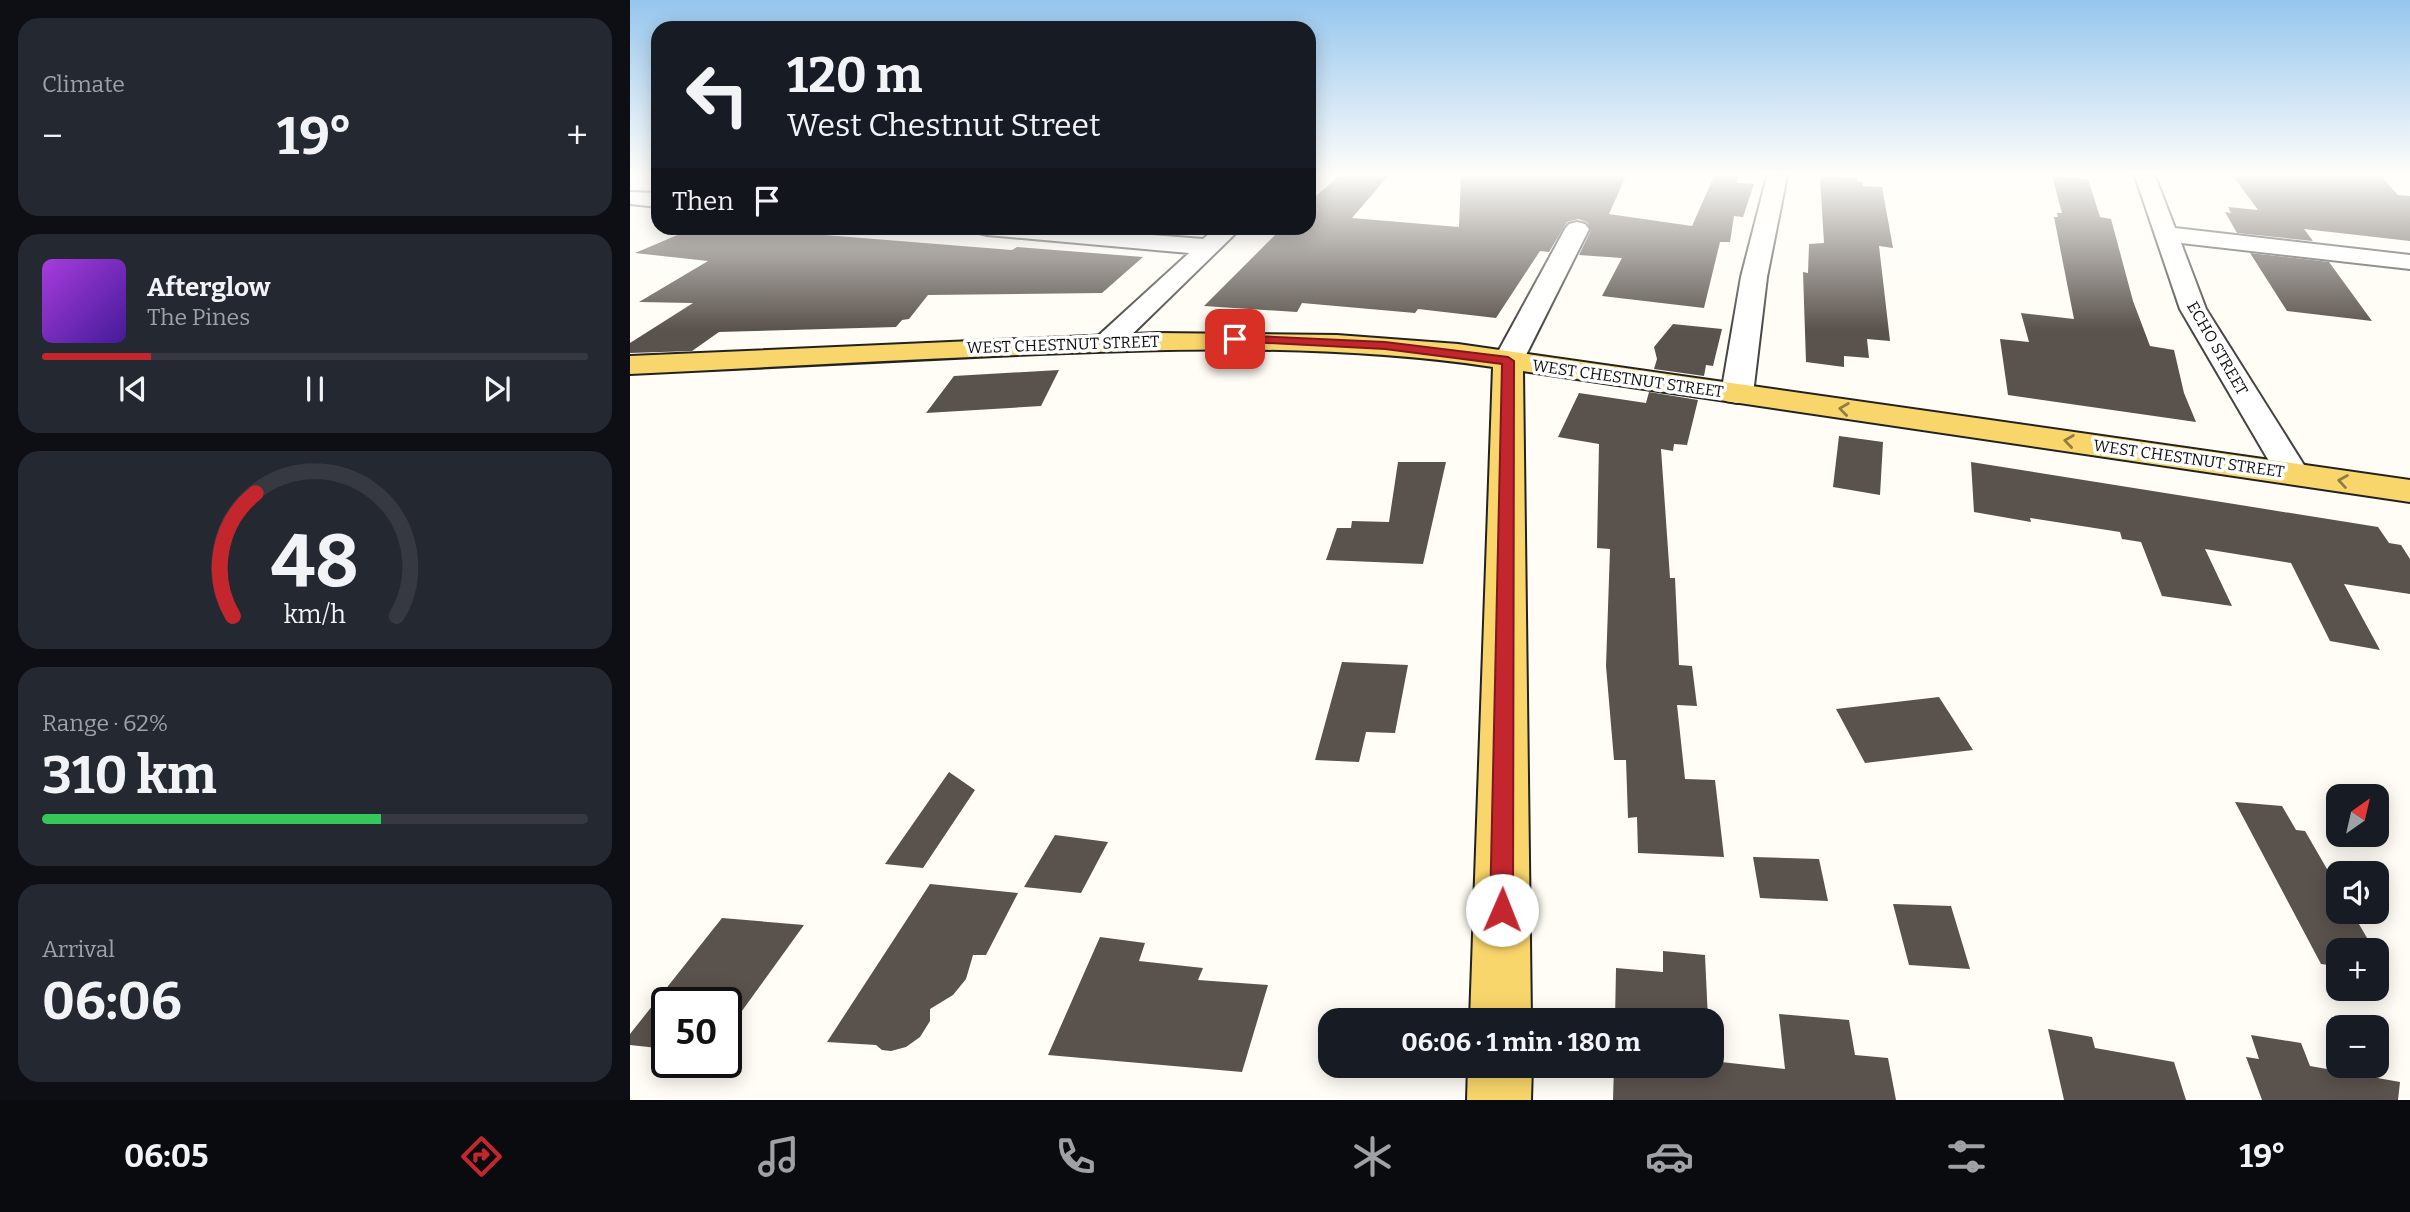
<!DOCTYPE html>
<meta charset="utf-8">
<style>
:root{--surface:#171b24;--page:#242831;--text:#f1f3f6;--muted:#9ea1a6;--line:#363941;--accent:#c4262e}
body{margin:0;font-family:Bitter,serif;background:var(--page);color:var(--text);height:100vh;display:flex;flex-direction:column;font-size:26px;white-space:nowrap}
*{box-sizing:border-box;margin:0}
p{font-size:23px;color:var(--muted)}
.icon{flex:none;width:38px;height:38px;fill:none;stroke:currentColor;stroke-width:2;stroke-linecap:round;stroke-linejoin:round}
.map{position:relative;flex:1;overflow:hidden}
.panel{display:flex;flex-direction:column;gap:18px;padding:18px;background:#0d0f14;width:630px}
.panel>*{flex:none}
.top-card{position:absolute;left:21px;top:21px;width:665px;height:214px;border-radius:21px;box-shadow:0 4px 18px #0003;background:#171b24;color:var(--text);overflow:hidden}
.needle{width:46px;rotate:34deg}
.buttons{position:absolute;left:1696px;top:784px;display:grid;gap:14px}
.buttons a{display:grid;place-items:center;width:63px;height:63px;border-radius:14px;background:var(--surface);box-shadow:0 4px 18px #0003;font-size:35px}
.speed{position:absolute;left:21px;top:987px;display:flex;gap:14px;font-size:35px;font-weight:700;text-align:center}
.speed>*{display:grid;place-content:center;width:91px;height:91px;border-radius:50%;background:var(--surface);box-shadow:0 4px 18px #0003;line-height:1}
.speed .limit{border:4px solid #111;border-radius:10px;background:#fff;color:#111}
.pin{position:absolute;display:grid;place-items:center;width:60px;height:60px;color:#fff;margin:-30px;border-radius:14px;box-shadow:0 4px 10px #0006}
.me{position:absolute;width:77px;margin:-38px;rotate:1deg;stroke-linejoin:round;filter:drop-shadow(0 0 5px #0008)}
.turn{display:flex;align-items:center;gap:24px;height:147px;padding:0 21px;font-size:32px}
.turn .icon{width:91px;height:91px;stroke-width:2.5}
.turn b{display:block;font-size:49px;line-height:60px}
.then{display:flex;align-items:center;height:66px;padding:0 21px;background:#0003;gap:14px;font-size:26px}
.big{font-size:52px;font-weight:700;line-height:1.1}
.panel .tile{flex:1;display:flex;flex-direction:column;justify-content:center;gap:10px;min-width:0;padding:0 24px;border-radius:21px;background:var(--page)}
.panel .dial{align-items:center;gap:0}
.dial svg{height:182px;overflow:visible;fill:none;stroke:var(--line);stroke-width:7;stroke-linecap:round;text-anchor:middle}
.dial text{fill:var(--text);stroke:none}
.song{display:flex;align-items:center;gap:21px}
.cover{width:84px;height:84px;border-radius:10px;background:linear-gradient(135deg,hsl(280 70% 55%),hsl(260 70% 35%))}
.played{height:7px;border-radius:4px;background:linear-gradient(90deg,var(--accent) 20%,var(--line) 20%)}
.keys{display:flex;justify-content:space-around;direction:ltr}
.heat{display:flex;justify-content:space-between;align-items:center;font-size:38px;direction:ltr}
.charge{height:10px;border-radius:5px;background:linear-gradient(90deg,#34c759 62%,var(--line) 0)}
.trip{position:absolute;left:688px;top:1008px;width:406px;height:70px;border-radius:21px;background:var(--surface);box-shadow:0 4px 18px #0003;font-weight:700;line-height:70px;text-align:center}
.tab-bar{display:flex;height:112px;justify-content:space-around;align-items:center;background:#090b0e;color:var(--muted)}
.tab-bar .icon{width:49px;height:49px}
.tab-bar .active{color:var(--accent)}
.tab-bar b{font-size:32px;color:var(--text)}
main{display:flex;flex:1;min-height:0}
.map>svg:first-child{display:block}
.building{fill:#5a524d}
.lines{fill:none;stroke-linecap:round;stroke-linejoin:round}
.minor-casing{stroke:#444;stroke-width:4}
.major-casing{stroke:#222;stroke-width:4}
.minor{fill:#fff;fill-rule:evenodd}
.major{fill:#f9d66b;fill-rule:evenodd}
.oneway{stroke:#917d42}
.route{fill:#c4262e;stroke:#7f191e;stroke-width:2}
.labels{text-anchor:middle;stroke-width:7;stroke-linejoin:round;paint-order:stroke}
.far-street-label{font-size:16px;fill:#111;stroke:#fff}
</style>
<main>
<section class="panel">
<div class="tile"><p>Climate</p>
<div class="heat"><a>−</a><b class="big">19°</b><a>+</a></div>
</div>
<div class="tile">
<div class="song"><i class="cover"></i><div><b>Afterglow</b><p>The Pines</p></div></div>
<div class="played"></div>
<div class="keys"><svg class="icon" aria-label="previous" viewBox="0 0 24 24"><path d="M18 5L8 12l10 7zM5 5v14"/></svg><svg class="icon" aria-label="pause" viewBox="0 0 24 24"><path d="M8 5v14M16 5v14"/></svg><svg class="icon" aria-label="next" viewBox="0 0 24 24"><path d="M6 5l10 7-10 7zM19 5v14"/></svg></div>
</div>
<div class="tile dial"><svg viewBox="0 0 100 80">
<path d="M14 69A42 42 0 1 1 86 69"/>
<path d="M14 69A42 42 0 0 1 24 15" stroke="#c4262e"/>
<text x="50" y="56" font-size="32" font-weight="700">48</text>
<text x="50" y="72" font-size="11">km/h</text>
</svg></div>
<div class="tile"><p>Range · 62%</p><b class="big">310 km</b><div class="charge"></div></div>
<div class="tile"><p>Arrival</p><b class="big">06:06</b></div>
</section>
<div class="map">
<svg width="1780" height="1100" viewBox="0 0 1780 1100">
<rect width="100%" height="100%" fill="#fffdf5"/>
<!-- building -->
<path class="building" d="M 709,176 L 758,176 L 722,218 L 829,227 L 831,176 L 996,176 L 979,214 L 1062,226 L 1084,176 L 1108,176 L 1107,183 L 1124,184 L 1113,217 L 1104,216 L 1100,242 L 1090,242 L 1074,308 L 972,296 L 992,258 L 949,255 L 961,230 L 957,222 L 948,219 L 937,222 L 919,252 L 910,251 L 866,318 L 788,309 L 785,313 L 672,303 L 667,312 L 574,306 L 652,228 L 679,228 L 679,202 Z
M 1190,176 L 1227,178 L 1227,181 L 1233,182 L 1233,186 L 1252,187 L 1263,248 L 1249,246 L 1260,341 L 1237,339 L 1239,358 L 1214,356 L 1214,367 L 1176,362 L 1173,272 L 1178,273 L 1179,244 L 1194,243 Z
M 1422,176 L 1458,179 L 1470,217 L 1481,219 L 1503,301 L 1520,346 L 1544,350 L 1554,393 L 1566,422 L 1378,395 L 1370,339 L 1399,342 L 1391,313 L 1444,319 L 1424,217 L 1428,217 L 1427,213 L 1432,213 Z
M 1603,176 L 1751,176 L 1768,195 L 1780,196 L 1780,241 L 1674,229 L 1683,241 L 1607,233 L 1595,212 L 1601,213 L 1598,207 L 1628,210 Z
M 64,228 L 107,228 L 382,250 L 387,247 L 513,257 L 472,293 L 298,295 L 279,319 L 272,320 L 266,327 L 89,332 L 62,351 L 0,353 L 0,343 L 63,303 L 9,302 L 78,261 L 5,253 Z
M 1620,253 L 1699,262 L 1742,321 L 1657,311 Z
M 1043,324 L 1092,329 L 1083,366 L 1076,365 L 1074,376 L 1024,369 L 1027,359 L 1024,347 Z
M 429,370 L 411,406 L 296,413 L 324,376 Z
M 1019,392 L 1068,400 L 1057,445 L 1044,444 L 1043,451 L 1031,449 L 1040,578 L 1045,578 L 1049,665 L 1062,666 L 1067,706 L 1047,705 L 1055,779 L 1085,780 L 1094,857 L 1008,853 L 1007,817 L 998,818 L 996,760 L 984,760 L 976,666 L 980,549 L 967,548 L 969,444 L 928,437 L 949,393 L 1016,403 Z
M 1209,436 L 1253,442 L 1250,495 L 1203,487 Z
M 768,462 L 816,462 L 793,564 L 696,560 L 707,528 L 721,528 L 722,521 L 759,522 Z
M 1341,462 L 1748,527 L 1759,543 L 1771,545 L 1780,559 L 1780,594 L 1714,584 L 1750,650 L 1700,641 L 1661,563 L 1575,549 L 1602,606 L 1532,596 L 1511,542 L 1492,539 L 1490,532 L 1400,518 L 1401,522 L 1344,512 Z
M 712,662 L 778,665 L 765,733 L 736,732 L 729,762 L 685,760 Z
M 1309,697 L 1343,750 L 1235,763 L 1206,709 Z
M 319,772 L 345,790 L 293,868 L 255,864 Z
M 1605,802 L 1652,806 L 1666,830 L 1675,831 L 1708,888 L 1708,912 L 1722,912 L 1744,950 L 1708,950 L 1708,966 L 1691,964 Z
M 425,835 L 478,842 L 451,893 L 394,887 Z
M 1123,857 L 1189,859 L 1198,901 L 1130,898 Z
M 300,884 L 388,893 L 356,955 L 343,955 L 336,979 L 323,995 L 300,1009 L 300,1021 L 290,1037 L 276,1047 L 261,1051 L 252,1050 L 246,1045 L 197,1042 Z
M 1263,904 L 1321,906 L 1340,969 L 1279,965 Z
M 92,918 L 174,925 L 96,1033 L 96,1003 L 37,1003 L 37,1049 L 0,1045 L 0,1034 Z
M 470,937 L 515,943 L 509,961 L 573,968 L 568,980 L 638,985 L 612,1072 L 418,1055 Z
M 1033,951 L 1075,955 L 1078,1020 L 985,1020 L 986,968 L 1033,972 Z
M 1149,1014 L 1219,1020 L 1225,1055 L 1258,1058 L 1266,1100 L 983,1100 L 984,1066 L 1082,1066 L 1082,1061 L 1155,1069 Z
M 1418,1029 L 1462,1037 L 1465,1048 L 1544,1062 L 1556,1100 L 1434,1100 Z
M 1621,1035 L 1671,1043 L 1680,1066 L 1770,1082 L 1768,1100 L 1632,1100 L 1616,1057 L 1629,1059 Z"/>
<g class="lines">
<defs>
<path id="minor" d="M 1137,176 L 1157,176 L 1137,277 L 1123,394 L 1118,401 L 1107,403 L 1096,401 L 1091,394 L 1111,277 Z
M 1505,176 L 1525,176 L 1545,228 L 1780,255 L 1780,269 L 1551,243 L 1576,309 L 1679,473 L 1674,480 L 1662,483 L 1650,480 L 1550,309 Z
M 0,192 L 28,193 L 28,207 L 0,204 Z
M 947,222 L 955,224 L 959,229 L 893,361 L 888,367 L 878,370 L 868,367 L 863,361 L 935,229 L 939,224 Z
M 345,228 L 432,228 L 573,239 L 586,228 L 611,228 L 488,348 L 478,351 L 468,348 L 464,342 L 468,336 L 559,253 L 357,235 L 349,233 Z"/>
<path id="major" d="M 527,333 L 707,335 L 828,344 L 1780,480 L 1780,502 L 893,371 L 901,1020 L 840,1020 L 863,367 C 699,343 531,348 365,356 C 244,361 122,368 0,374 L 0,356 Z
M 838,1066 L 902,1066 L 901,1100 L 837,1100 Z"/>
</defs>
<!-- minor casing -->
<use href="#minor" class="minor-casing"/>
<!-- major casing -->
<use href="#major" class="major-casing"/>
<!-- minor -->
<use href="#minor" class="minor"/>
<!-- major -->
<use href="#major" class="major"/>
</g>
<!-- one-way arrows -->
<defs><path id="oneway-chevron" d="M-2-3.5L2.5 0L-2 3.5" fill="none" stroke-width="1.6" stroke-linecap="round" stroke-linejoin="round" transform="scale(1.75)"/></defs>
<g class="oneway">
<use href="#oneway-chevron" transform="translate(1214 409) rotate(-172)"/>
<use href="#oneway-chevron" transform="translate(1439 441) rotate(-172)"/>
<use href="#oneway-chevron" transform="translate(1713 481) rotate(-171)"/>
</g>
<!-- sky -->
<linearGradient id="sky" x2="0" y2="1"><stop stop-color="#95c6ee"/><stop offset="0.53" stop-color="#fffefa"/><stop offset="1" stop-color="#fffefa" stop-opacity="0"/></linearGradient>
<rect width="1780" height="330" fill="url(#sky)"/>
<!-- route -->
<path class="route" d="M 605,335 L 755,342 L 878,357 L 884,361 L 883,910 L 880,918 L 872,921 L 863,918 L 860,910 L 872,364 L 755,349 L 601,341 L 599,339 Z"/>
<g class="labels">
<!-- far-street labels -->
<g class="far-street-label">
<text transform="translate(433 344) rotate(-2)" y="6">WEST CHESTNUT STREET</text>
<text transform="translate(1588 348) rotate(60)" y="6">ECHO STREET</text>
<text transform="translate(998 378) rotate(8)" y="6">WEST CHESTNUT STREET</text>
<text transform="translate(1559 458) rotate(8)" y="6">WEST CHESTNUT STREET</text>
</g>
</g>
</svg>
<div class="buttons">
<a><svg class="needle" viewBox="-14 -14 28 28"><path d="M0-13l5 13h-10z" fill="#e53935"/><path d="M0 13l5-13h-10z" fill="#9ea1a6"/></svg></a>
<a><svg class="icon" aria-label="sound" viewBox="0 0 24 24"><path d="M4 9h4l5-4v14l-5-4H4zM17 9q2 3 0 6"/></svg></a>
<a>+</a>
<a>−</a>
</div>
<div class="speed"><div class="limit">50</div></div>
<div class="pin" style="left:605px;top:339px;background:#d93025"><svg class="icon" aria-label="arrive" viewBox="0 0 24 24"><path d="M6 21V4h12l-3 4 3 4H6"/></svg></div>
<svg class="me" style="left:872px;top:910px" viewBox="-20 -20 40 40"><circle r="19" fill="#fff"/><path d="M0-13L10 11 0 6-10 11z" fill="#c4262e"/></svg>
<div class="trip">06:06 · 1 min · 180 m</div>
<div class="top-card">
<div class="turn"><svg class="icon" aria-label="left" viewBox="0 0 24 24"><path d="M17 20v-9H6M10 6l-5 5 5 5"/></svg><div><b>120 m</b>West Chestnut Street</div></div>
<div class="then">Then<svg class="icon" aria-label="arrive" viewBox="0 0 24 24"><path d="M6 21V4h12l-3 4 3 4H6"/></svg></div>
</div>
</div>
</main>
<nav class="tab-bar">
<b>06:05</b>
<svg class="icon active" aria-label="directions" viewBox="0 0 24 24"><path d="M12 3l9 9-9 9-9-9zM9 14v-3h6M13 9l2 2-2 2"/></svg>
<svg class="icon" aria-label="music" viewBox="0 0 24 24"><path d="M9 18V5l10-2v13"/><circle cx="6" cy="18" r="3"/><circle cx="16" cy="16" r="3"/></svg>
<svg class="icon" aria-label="phone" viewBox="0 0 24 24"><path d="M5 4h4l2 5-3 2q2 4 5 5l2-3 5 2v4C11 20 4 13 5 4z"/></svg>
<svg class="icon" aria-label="climate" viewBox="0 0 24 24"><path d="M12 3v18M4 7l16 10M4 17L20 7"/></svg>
<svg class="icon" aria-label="car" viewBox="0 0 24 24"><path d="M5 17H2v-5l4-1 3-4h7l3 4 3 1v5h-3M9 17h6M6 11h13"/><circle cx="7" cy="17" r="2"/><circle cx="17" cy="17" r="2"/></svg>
<svg class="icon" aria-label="filters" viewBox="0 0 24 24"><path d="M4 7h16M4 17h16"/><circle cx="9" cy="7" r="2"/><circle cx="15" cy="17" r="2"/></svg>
<b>19°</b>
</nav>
